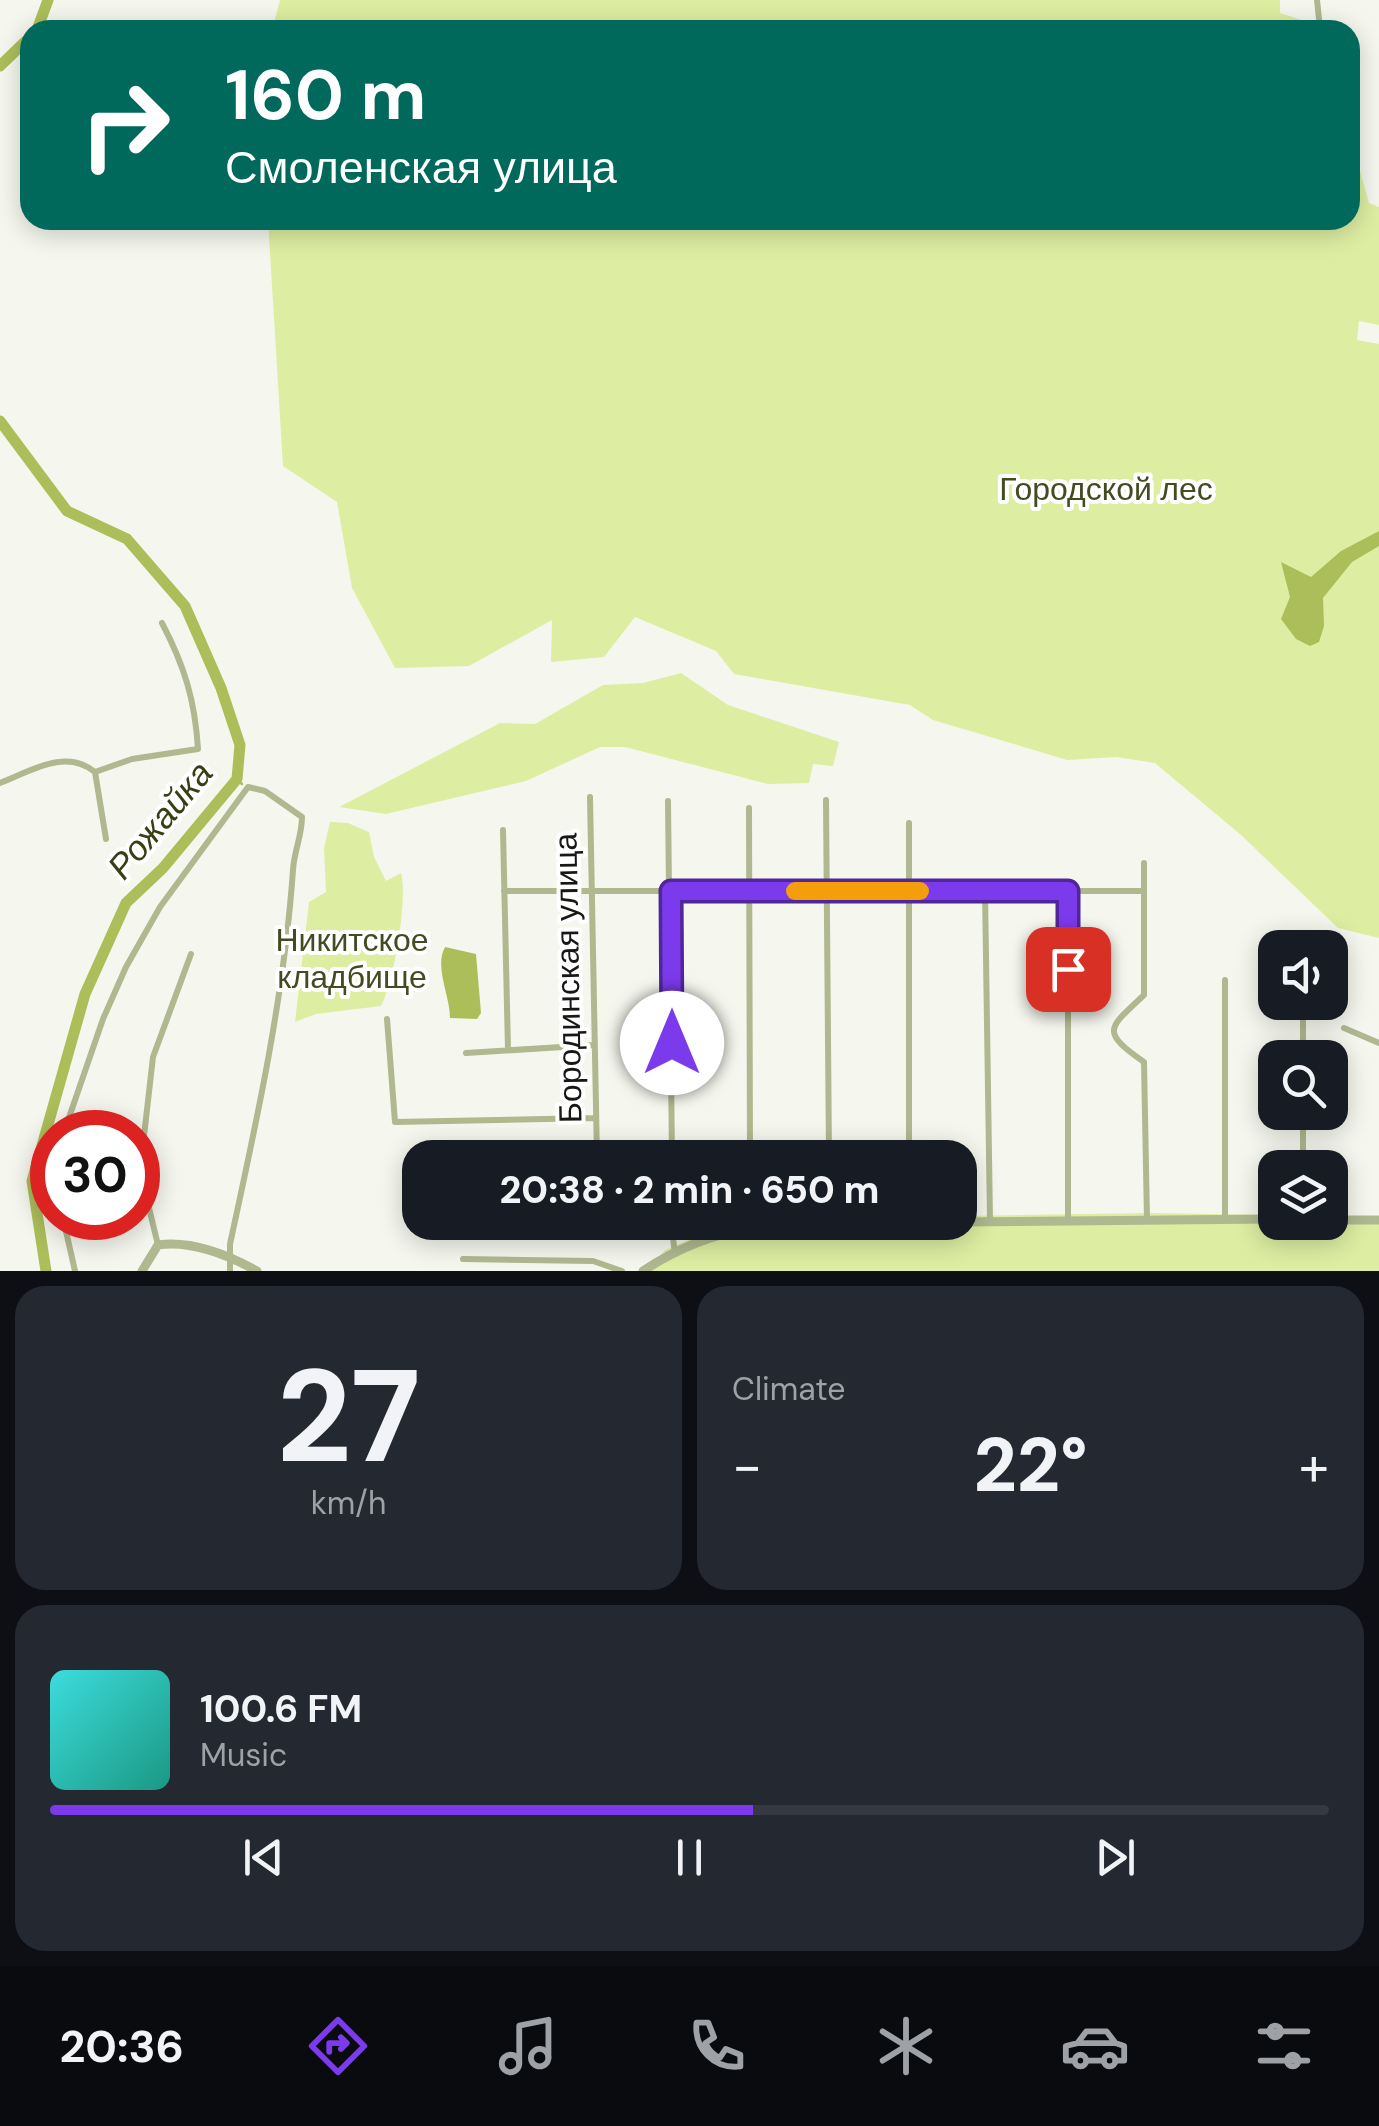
<!DOCTYPE html>
<meta charset="utf-8">
<style>
:root{--surface:#171b24;--page:#242831;--text:#f1f3f6;--muted:#9ea1a6;--line:#363941;--accent:#7c3aed}
body{margin:0;font-family:"DM Sans",sans-serif;background:var(--page);color:var(--text);height:100vh;display:flex;flex-direction:column;font-size:38px;white-space:nowrap}
*{box-sizing:border-box;margin:0}
p{font-size:32px;color:var(--muted)}
.icon{flex:none;width:55px;height:55px;fill:none;stroke:currentColor;stroke-width:2;stroke-linecap:round;stroke-linejoin:round}
.map{position:relative;height:1271px;overflow:hidden}
.sheet{display:flex;flex-direction:column;gap:15px;padding:15px;background:#0d0f14;flex:1}
.sheet>*{flex:none}
.hud{position:absolute;left:20px;top:20px;width:1340px;height:210px;border-radius:30px;box-shadow:0 5px 25px #0003;background:#00695c;color:#fff;overflow:hidden}
.controls{position:absolute;left:1258px;top:930px;display:grid;gap:20px}
.controls a{display:grid;place-items:center;width:90px;height:90px;border-radius:20px;background:var(--surface);box-shadow:0 5px 25px #0003;font-size:50px}
.speed{position:absolute;left:30px;top:1110px;display:flex;gap:20px;font-size:50px;font-weight:700;text-align:center}
.speed>*{display:grid;place-content:center;width:130px;height:130px;border-radius:50%;background:var(--surface);box-shadow:0 5px 25px #0003;line-height:1}
.speed .limit{border:15px solid #d22;background:#fff;color:#111}
.pin{position:absolute;display:grid;place-items:center;width:85px;height:85px;color:#fff;margin:-42px;border-radius:20px;box-shadow:0 5px 15px #0006}
.me{position:absolute;width:110px;margin:-55px;rotate:0deg;stroke-linejoin:round;filter:drop-shadow(0 0 8px #0008)}
.turn{display:flex;align-items:center;gap:35px;height:210px;padding:0 40px;font-size:45px}
.turn .icon{width:130px;height:130px;stroke-width:2.5}
.turn b{display:block;font-size:70px;line-height:85px}
.big{font-size:75px;font-weight:800;line-height:1.1}
.sheet .card{flex:1;display:flex;flex-direction:column;justify-content:center;gap:15px;min-width:0;padding:0 35px;border-radius:30px;background:var(--page)}
.sheet .dial{align-items:center;gap:0}
.dial b{font-size:130px;line-height:1}
.song{display:flex;align-items:center;gap:30px}
.cover{width:120px;height:120px;border-radius:15px;background:linear-gradient(135deg,hsl(180 70% 55%),hsl(170 70% 35%))}
.played{height:10px;border-radius:5px;background:linear-gradient(90deg,var(--accent) 55%,var(--line) 55%)}
.keys{display:flex;justify-content:space-around;direction:ltr}
.heat{display:flex;justify-content:space-between;align-items:center;font-size:55px;direction:ltr}
.sheet .tiles{flex:1;display:grid;gap:15px;grid-template-columns:1fr 1fr}
.card:last-child{grid-column:span 2}
.trip{position:absolute;left:402px;top:1140px;width:575px;height:100px;border-radius:30px;background:var(--surface);box-shadow:0 5px 25px #0003;font-weight:800;line-height:100px;text-align:center}
.tabs{display:flex;height:160px;justify-content:space-around;align-items:center;background:#090b0e;color:var(--muted)}
.tabs .icon{width:70px;height:70px}
.tabs .selected{color:var(--accent)}
.tabs b{font-size:45px;color:var(--text)}
.map>svg:first-child{display:block}
.green{fill:#ddeea2}
.water{fill:#abbe5a}
.lines{fill:none;stroke-linecap:round;stroke-linejoin:round}
.stream{stroke:#abbe5a;stroke-width:2.5}
.river{stroke:#abbe5a;stroke-width:11}
.minor{stroke:#afb88f;stroke-width:6}
.tertiary{stroke:#afb88f;stroke-width:9}
.route-casing{stroke:#51269a;stroke-width:25}
.route{stroke:#7c3aed;stroke-width:18}
.slow{stroke:#f59e0b;stroke-width:18}
.labels{text-anchor:middle;stroke-width:8;stroke-linejoin:round;paint-order:stroke}
.park-label{font-size:32px;fill:#434b22;stroke:#fff}
.street-label{font-size:32px;fill:#171815;stroke:#fff}
.water-label{font-size:35px;font-style:italic;fill:#373f15;stroke:#fff}
</style>
<div class="map">
<svg width="1379" height="1271" viewBox="0 0 1379 1271">
<rect width="100%" height="100%" fill="#f5f7ee"/>
<!-- green -->
<path class="green" d="M 280,0 L 1280,0 L 1280,13 L 1320,26 L 1321,30 L 272,30 Z
M 1350,136 L 1369,203 L 1379,207 L 1379,325 L 1359,321 L 1357,340 L 1379,344 L 1379,938 L 1338,928 L 1241,835 L 1155,763 L 1116,757 L 1067,760 L 933,720 L 910,705 L 734,674 L 716,651 L 635,617 L 604,657 L 551,662 L 552,620 L 469,666 L 395,668 L 352,588 L 337,502 L 283,466 L 268,220 L 1350,220 Z
M 681,673 L 728,705 L 839,742 L 833,766 L 813,764 L 809,783 L 768,784 L 625,747 L 600,747 L 526,781 L 386,814 L 339,807 L 500,723 L 535,724 L 603,685 L 643,683 Z
M 330,822 L 348,823 L 369,832 L 374,857 L 386,881 L 401,873 C 408,899 394,982 381,1006 L 316,1014 L 295,1022 L 309,902 L 326,892 L 324,848 Z
M 1149,1213 L 1275,1215 L 1275,1222 L 1379,1216 L 1379,1271 L 649,1271 L 665,1250 L 728,1223 L 960,1222 L 960,1216 Z"/>
<!-- water -->
<path class="water" d="M 1379,531 L 1379,546 L 1352,562 L 1323,598 L 1324,626 L 1319,642 L 1310,646 L 1296,639 L 1281,619 L 1290,597 L 1281,562 L 1311,577 L 1341,551 Z
M 445,947 L 476,954 L 481,1013 L 477,1019 L 450,1018 C 450,995 434,967 445,947 Z"/>
<g class="lines">
<!-- stream -->
<path class="stream" d="M 237,779 L 242,784"/>
<!-- river -->
<path class="river" d="M 37,30 L 48,0
M 0,66 L 30,37
M 0,421 L 67,511 L 127,539 L 185,606 L 221,688 L 240,745 L 237,779 L 163,868 L 126,903 L 85,994 L 32,1181 L 46,1271"/>
<!-- minor -->
<path class="minor" d="M 1317,0 L 1319,19
M 95,772 L 132,759 L 198,749 C 195,701 185,667 162,623
M 0,783 C 31,771 65,748 95,772 L 106,839
M 590,797 L 597,1158
M 826,800 L 829,1158
M 668,801 L 672,1158
M 749,808 L 750,1158
M 909,823 L 909,1158
M 503,830 L 508,1050
M 1144,863 L 1144,995 C 1108,1029 1100,1031 1144,1062 L 1147,1220
M 504,891 L 1144,891
M 985,891 L 990,1221
M 1068,891 L 1068,1221
M 1225,980 L 1225,1219
M 387,1019 L 395,1122 L 595,1118
M 1344,1028 L 1379,1043
M 466,1053 L 594,1045
M 1303,1058 L 1303,1003
M 64,1132 L 103,1019 L 126,967 L 160,907 L 248,787 L 265,791 L 302,817 C 302,836 294,851 293,870 C 284,997 257,1120 230,1244 L 230,1271
M 1303,1168 L 1303,1112
M 63,1218 L 75,1271
M 671,1222 L 675,1254
M 158,1245 L 140,1171 L 153,1057 L 191,954
M 463,1259 L 593,1261 L 622,1271"/>
<!-- tertiary -->
<path class="tertiary" d="M 1330,1220 L 1379,1220
M 960,1222 L 1275,1219
M 142,1271 L 158,1245 C 192,1240 228,1255 257,1271
M 643,1271 C 724,1217 794,1223 886,1222"/>
</g>
<g class="lines">
<defs>
<path id="route" d="M 672,1043 L 671,891 L 1068,891 L 1068,969"/>
</defs>
<!-- route casing -->
<use href="#route" class="route-casing"/>
<!-- route -->
<use href="#route" class="route"/>
<!-- slow -->
<path class="slow" d="M 795,891 L 920,891"/>
</g>
<g class="labels">
<!-- park labels -->
<g class="park-label">
<text x="1106" y="500">Городской лес</text>
<text x="352" y="951">Никитское<tspan x="352" dy="37">кладбище</tspan></text>
</g>
<!-- street labels -->
<g class="street-label">
<text transform="translate(568 978) rotate(-91)" y="11">Бородинская улица</text>
</g>
<!-- water labels -->
<g class="water-label">
<text transform="translate(160 820) rotate(-50)" y="12">Рожайка</text>
</g>
</g>
</svg>
<div class="controls">
<a><svg class="icon" aria-label="sound" viewBox="0 0 24 24"><path d="M4 9h4l5-4v14l-5-4H4zM17 9q2 3 0 6"/></svg></a>
<a><svg class="icon" aria-label="search" viewBox="0 0 24 24"><circle cx="10" cy="10" r="6"/><path d="M15 15l6 6"/></svg></a>
<a><svg class="icon" aria-label="layers" viewBox="0 0 24 24"><path d="M12 4l9 5-9 5-9-5zM3 14l9 5 9-5"/></svg></a>
</div>
<div class="speed"><div class="limit">30</div></div>
<div class="pin" style="left:1068px;top:969px;background:#d93025"><svg class="icon" aria-label="arrive" viewBox="0 0 24 24"><path d="M6 21V4h12l-3 4 3 4H6"/></svg></div>
<svg class="me" style="left:672px;top:1043px" viewBox="-20 -20 40 40"><circle r="19" fill="#fff"/><path d="M0-13L10 11 0 6-10 11z" fill="#7c3aed"/></svg>
<div class="trip">20:38 · 2 min · 650 m</div>
<div class="hud">
<div class="turn"><svg class="icon" aria-label="right" viewBox="0 0 24 24"><path d="M7 20v-9h11M14 6l5 5-5 5"/></svg><div><b>160 m</b>Смоленская улица</div></div>
</div>
</div>
<section class="sheet">
<div class="tiles">
<div class="card dial"><b>27</b><p>km/h</p></div>
<div class="card"><p>Climate</p>
<div class="heat"><a>−</a><b class="big">22°</b><a>+</a></div>
</div>
<div class="card">
<div class="song"><i class="cover"></i><div><b>100.6 FM</b><p>Music</p></div></div>
<div class="played"></div>
<div class="keys"><svg class="icon" aria-label="previous" viewBox="0 0 24 24"><path d="M18 5L8 12l10 7zM5 5v14"/></svg><svg class="icon" aria-label="pause" viewBox="0 0 24 24"><path d="M8 5v14M16 5v14"/></svg><svg class="icon" aria-label="next" viewBox="0 0 24 24"><path d="M6 5l10 7-10 7zM19 5v14"/></svg></div>
</div>
</div>
</section>
<nav class="tabs">
<b>20:36</b>
<svg class="icon selected" aria-label="directions" viewBox="0 0 24 24"><path d="M12 3l9 9-9 9-9-9zM9 14v-3h6M13 9l2 2-2 2"/></svg>
<svg class="icon" aria-label="music" viewBox="0 0 24 24"><path d="M9 18V5l10-2v13"/><circle cx="6" cy="18" r="3"/><circle cx="16" cy="16" r="3"/></svg>
<svg class="icon" aria-label="phone" viewBox="0 0 24 24"><path d="M5 4h4l2 5-3 2q2 4 5 5l2-3 5 2v4C11 20 4 13 5 4z"/></svg>
<svg class="icon" aria-label="climate" viewBox="0 0 24 24"><path d="M12 3v18M4 7l16 10M4 17L20 7"/></svg>
<svg class="icon" aria-label="car" viewBox="0 0 24 24"><path d="M5 17H2v-5l4-1 3-4h7l3 4 3 1v5h-3M9 17h6M6 11h13"/><circle cx="7" cy="17" r="2"/><circle cx="17" cy="17" r="2"/></svg>
<svg class="icon" aria-label="filters" viewBox="0 0 24 24"><path d="M4 7h16M4 17h16"/><circle cx="9" cy="7" r="2"/><circle cx="15" cy="17" r="2"/></svg>
</nav>
